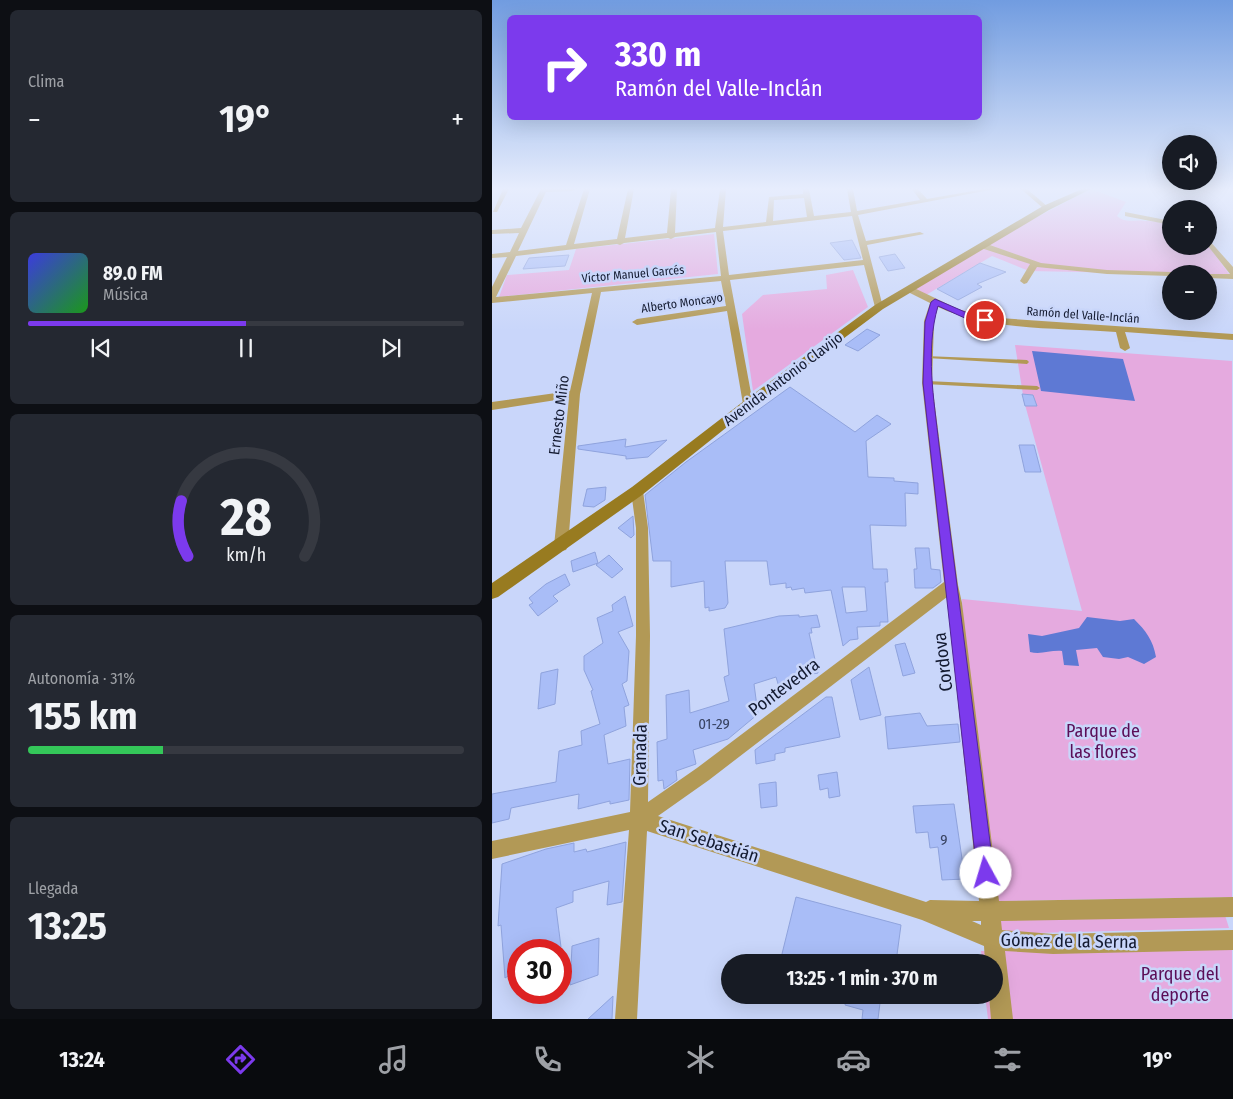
<!DOCTYPE html>
<html lang="es">
<meta charset="utf-8">
<style>
:root{--surface:#171b24;--page:#242831;--text:#f1f3f6;--muted:#9ea1a6;--line:#363941;--accent:#7c3aed}
body{margin:0;font-family:"Fira Sans Condensed",sans-serif;background:var(--page);color:var(--text);height:100vh;display:flex;flex-direction:column;font-size:19px;white-space:nowrap}
*{box-sizing:border-box;margin:0}
p{font-size:16px;color:var(--muted)}
.icon{flex:none;width:28px;height:28px;fill:none;stroke:currentColor;stroke-width:2;stroke-linecap:round;stroke-linejoin:round}
.map{position:relative;flex:1;overflow:hidden}
.side{display:flex;flex-direction:column;gap:10px;padding:10px;background:#0d0f14;width:492px}
.side>*{flex:none}
.hud{position:absolute;left:15px;top:15px;width:475px;height:105px;border-radius:8px;box-shadow:0 5px 20px #0002;background:#7c3aed;color:#fff;overflow:hidden}
.fabs{position:absolute;left:670px;top:135px;display:grid;gap:10px}
.fabs a{display:grid;place-items:center;width:55px;height:55px;border-radius:50%;background:var(--surface);box-shadow:0 5px 20px #0002;font-size:25px}
.speed{position:absolute;left:15px;top:939px;display:flex;gap:10px;font-size:25px;font-weight:700;text-align:center}
.speed>*{display:grid;place-content:center;width:65px;height:65px;border-radius:50%;background:var(--surface);box-shadow:0 5px 20px #0002;line-height:1}
.speed .limit{border:8px solid #d22;background:#fff;color:#111}
.pin{position:absolute;display:grid;place-items:center;width:42px;height:42px;color:#fff;margin:-21px;border:2px solid #fff;border-radius:50%;box-shadow:0 1px 5px #0007}
.me{position:absolute;width:55px;margin:-28px;rotate:354deg;stroke-linejoin:round;filter:drop-shadow(0 0 4px #0008)}
.turn{display:flex;align-items:center;gap:18px;height:105px;padding:0 25px;font-size:22px}
.turn .icon{width:65px;height:65px;stroke-width:2.5}
.turn b{display:block;font-size:35px;line-height:42px}
.big{font-size:38px;font-weight:700;line-height:1.1}
.side .tile{flex:1;display:flex;flex-direction:column;justify-content:center;gap:8px;min-width:0;padding:0 18px;border-radius:8px;background:var(--page)}
.side .dial{align-items:center;gap:0}
.dial svg{height:130px;overflow:visible;fill:none;stroke:var(--line);stroke-width:7;stroke-linecap:round;text-anchor:middle}
.dial text{fill:var(--text);stroke:none}
.song{display:flex;align-items:center;gap:15px}
.cover{width:60px;height:60px;border-radius:8px;background:linear-gradient(135deg,hsl(240 70% 55%),hsl(120 70% 35%))}
.played{height:5px;border-radius:2px;background:linear-gradient(90deg,var(--accent) 50%,var(--line) 50%)}
.keys{display:flex;justify-content:space-around;direction:ltr}
.heat{display:flex;justify-content:space-between;align-items:center;font-size:28px;direction:ltr}
.charge{height:8px;border-radius:4px;background:linear-gradient(90deg,#34c759 31%,var(--line) 0)}
.trip{position:absolute;left:229px;top:954px;width:282px;height:50px;border-radius:25px;background:var(--surface);box-shadow:0 5px 20px #0002;font-weight:700;line-height:50px;text-align:center}
.dock{display:flex;height:80px;justify-content:space-around;align-items:center;background:#090b0e;color:var(--muted)}
.dock .icon{width:35px;height:35px}
.dock .on{color:var(--accent)}
.dock b{font-size:22px;color:var(--text)}
main{display:flex;flex:1;min-height:0}
.map>svg:first-child{display:block}
.green{fill:#e5aadf}
.water{fill:#5e79d4}
.building{fill:#a9bdf7;stroke:#8fa3dd;fill-rule:evenodd}
.lines{fill:none;stroke-linecap:round;stroke-linejoin:round}
.lane{fill:#b29956;fill-rule:evenodd}
.street{fill:#b29956;fill-rule:evenodd}
.secondary{fill:#987b20;fill-rule:evenodd}
.route{fill:#7c3aed;stroke:#51269a}
.labels{text-anchor:middle;stroke-width:5;stroke-linejoin:round;paint-order:stroke}
.far-street-label{font-size:12px;fill:#131a30;stroke:#c9d6fa}
.street-label{font-size:15px;fill:#131a30;stroke:#c9d6fa}
.near-number-label{font-size:15px;fill:#384362}
.near-street-label{font-size:18px;fill:#131a30;stroke:#c9d6fa}
.near-park-label{font-size:18px;fill:#5b0e58;stroke:#c9d6fa}
</style>
<main>
<section class="side">
<div class="tile"><p>Clima</p>
<div class="heat"><a>−</a><b class="big">19°</b><a>+</a></div>
</div>
<div class="tile">
<div class="song"><i class="cover"></i><div><b>89.0 FM</b><p>Música</p></div></div>
<div class="played"></div>
<div class="keys"><svg class="icon" aria-label="previous" viewBox="0 0 24 24"><path d="M18 5L8 12l10 7zM5 5v14"/></svg><svg class="icon" aria-label="pause" viewBox="0 0 24 24"><path d="M8 5v14M16 5v14"/></svg><svg class="icon" aria-label="next" viewBox="0 0 24 24"><path d="M6 5l10 7-10 7zM19 5v14"/></svg></div>
</div>
<div class="tile dial"><svg viewBox="0 0 100 80">
<path d="M14 69A42 42 0 1 1 86 69"/>
<path d="M14 69A42 42 0 0 1 10 35" stroke="#7c3aed"/>
<text x="50" y="56" font-size="32" font-weight="700">28</text>
<text x="50" y="72" font-size="11">km/h</text>
</svg></div>
<div class="tile"><p>Autonomía · 31%</p><b class="big">155 km</b><div class="charge"></div></div>
<div class="tile"><p>Llegada</p><b class="big">13:25</b></div>
</section>
<div class="map">
<svg width="741" height="1019" viewBox="0 0 741 1019">
<rect width="100%" height="100%" fill="#c9d6fa"/>
<!-- green -->
<path class="green" d="M 599,189 L 634,202 L 625,216 C 634,224 642,219 653,221 C 662,221 670,223 679,225 L 679,246 L 716,246 L 716,245 L 738,275 L 537,271 L 500,256 L 434,295 L 422,289 L 518,231 Z
M 222,234 L 226,274 L 7,297 L 15,275 L 77,270 L 84,249 Z
M 361,270 L 376,307 L 261,391 L 250,314 L 271,295 L 335,289 L 334,275 Z
M 523,345 L 740,361 L 740,897 L 505,901 L 477,727 L 470,599 L 590,611 L 532,401 Z
M 732,912 L 737,928 L 509,934 L 506,915 Z
M 740,949 L 740,1019 L 496,1019 L 493,995 L 502,995 L 502,962 L 490,962 L 489,951 Z"/>
<!-- water -->
<path class="water" d="M 540,351 L 631,359 L 643,401 L 549,391 Z
M 595,617 L 628,621 L 642,619 C 654,631 661,640 664,657 L 652,664 L 636,657 L 627,659 L 611,657 L 605,648 L 584,650 L 587,666 L 572,665 L 570,651 C 558,650 549,655 538,652 L 536,634 L 550,636 L 587,628 Z"/>
<!-- building -->
<path class="building" d="M 360,240 L 369,258 L 352,260 L 338,243 Z
M 403,254 L 413,268 L 396,271 L 387,257 Z
M 77,255 L 73,266 L 31,269 L 37,258 Z
M 488,263 L 514,272 L 485,284 L 490,287 L 466,300 L 445,289 Z
M 375,329 L 388,335 L 366,351 L 353,345 Z
M 298,387 L 363,432 L 385,415 L 399,424 L 374,441 L 376,477 L 402,478 L 402,481 L 426,483 L 426,494 L 413,493 L 414,526 L 378,525 L 381,569 L 395,569 L 396,582 L 393,582 L 396,622 L 388,622 L 388,626 L 365,627 L 366,639 L 358,640 L 351,646 L 339,590 L 313,593 L 312,588 L 300,590 L 299,587 L 294,588 L 294,583 L 278,585 L 275,561 L 233,561 L 236,603 L 233,608 L 217,611 L 217,607 L 213,608 L 212,581 L 179,587 L 179,561 L 161,561 L 153,495 L 194,462 ZM 350,587 L 373,587 L 375,611 L 354,613 Z
M 530,394 L 541,395 L 545,406 L 533,406 Z
M 134,439 L 133,447 L 175,440 L 156,457 L 134,459 L 134,456 L 86,449 L 86,446 Z
M 527,445 L 542,445 L 549,472 L 533,472 Z
M 114,487 L 113,500 L 102,507 L 91,506 L 95,489 Z
M 141,516 L 142,535 L 139,538 L 126,528 Z
M 423,548 L 437,548 L 439,569 L 448,570 L 449,582 L 441,588 L 423,588 L 422,569 L 425,569 Z
M 103,552 L 106,563 L 81,572 L 79,561 Z
M 117,555 L 131,569 L 120,578 L 104,565 Z
M 73,574 L 78,585 L 61,596 L 66,601 L 46,616 L 37,605 L 41,603 L 37,598 L 54,584 Z
M 133,596 L 141,626 L 126,632 L 137,651 L 135,681 L 130,684 L 137,705 L 132,707 L 134,726 L 112,735 L 116,764 L 138,759 L 137,800 L 118,804 L 118,801 L 86,809 L 87,794 L 19,808 L 17,819 L 0,823 L 0,794 L 64,782 L 67,751 L 90,745 L 89,731 L 108,724 L 99,691 L 101,690 L 92,670 L 92,656 L 111,643 L 105,618 L 121,611 L 120,605 Z
M 307,615 L 307,617 L 325,615 L 328,627 L 319,628 L 320,633 L 317,633 L 326,673 L 308,676 L 309,680 L 287,687 L 284,677 L 262,684 L 266,714 L 236,739 L 201,750 L 204,764 L 184,771 L 185,780 L 172,789 L 171,780 L 166,781 L 165,742 L 175,739 L 174,695 L 197,690 L 198,713 L 237,701 L 232,677 L 237,675 L 232,629 L 287,616 Z
M 413,643 L 423,673 L 411,676 L 403,645 Z
M 377,667 L 389,715 L 368,720 L 359,680 Z
M 66,669 L 63,704 L 46,709 L 49,673 Z
M 334,697 L 340,697 L 348,737 L 293,748 L 293,752 L 283,754 L 283,760 L 264,764 L 263,750 Z
M 428,713 L 435,726 L 466,724 L 468,742 L 396,749 L 393,717 Z
M 345,772 L 348,796 L 337,798 L 336,788 L 328,790 L 326,775 Z
M 284,782 L 285,806 L 269,808 L 267,784 Z
M 462,804 L 473,879 L 450,880 L 446,847 L 438,848 L 436,832 L 424,833 L 421,806 Z
M 134,842 L 130,902 L 115,905 L 117,881 L 81,891 L 81,902 L 64,908 L 69,947 L 63,950 L 26,950 L 26,970 L 13,978 L 9,925 L 6,926 L 10,864 L 54,849 L 82,843 L 82,852 L 94,849 L 95,852 Z
M 304,897 L 409,925 L 404,962 L 288,962 Z
M 107,938 L 106,975 L 78,985 L 80,946 Z
M 355,995 L 389,995 L 386,1019 L 370,1019 L 371,1010 L 353,1005 Z
M 121,996 L 120,1019 L 96,1019 Z"/>
<g class="lines">
<!-- lane -->
<path class="lane" d="M 433,356 L 535,360 L 537,362 L 535,364 L 435,358 L 433,357 Z
M 435,381 L 545,386 L 548,388 L 545,390 L 433,384 L 433,382 Z"/>
<!-- street -->
<path class="street" d="M 11,189 L 17,189 L 5,212 L 1,212 Z
M 49,189 L 84,189 L 81,191 L 54,192 L 26,251 L 74,245 L 92,189 L 98,189 L 82,244 L 125,239 L 136,189 L 142,189 L 133,238 L 175,233 L 179,189 L 185,189 L 183,233 L 223,228 L 228,189 L 234,189 L 231,227 L 274,222 L 277,197 L 311,194 L 311,189 L 317,189 L 322,216 L 359,212 L 355,189 L 361,189 L 365,211 L 428,200 L 420,189 L 426,189 L 435,199 L 492,189 L 503,189 L 366,215 L 374,241 L 428,232 L 432,234 L 375,245 L 391,307 L 390,309 L 384,309 L 383,307 L 372,265 L 238,280 L 261,404 L 256,408 L 251,404 L 235,311 L 145,325 L 140,322 L 145,319 L 234,306 L 229,281 L 109,292 L 88,394 L 76,546 L 74,550 L 69,551 L 64,550 L 62,546 L 77,398 L 0,410 L 0,402 L 78,391 L 100,293 L 0,303 L 0,287 L 15,257 L 0,258 L 0,254 L 18,252 L 27,233 L 0,234 L 0,230 L 29,228 ZM 312,198 L 315,217 L 281,221 L 282,200 ZM 360,216 L 371,260 L 237,275 L 231,231 ZM 224,232 L 229,276 L 4,297 L 24,256 L 125,244 L 128,245 L 132,243 L 176,238 L 179,239 L 183,237 Z
M 529,189 L 535,189 L 556,207 L 556,209 L 552,209 Z
M 633,212 L 679,221 L 679,225 L 633,216 Z
M 716,239 L 741,267 L 741,279 L 716,278 L 716,274 L 738,274 L 716,246 Z
M 489,244 L 495,244 L 549,263 L 615,270 L 679,272 L 683,274 L 679,274 L 679,276 L 615,274 L 545,267 L 535,283 L 532,284 L 528,281 L 538,264 L 489,248 Z
M 414,287 L 420,287 L 466,309 L 493,317 L 741,334 L 741,340 L 633,332 L 638,348 L 633,351 L 628,348 L 624,332 C 568,328 497,331 446,307 L 442,321 L 440,383 L 466,585 L 470,603 L 507,901 L 741,897 L 741,917 L 509,921 L 510,930 L 561,934 L 741,930 L 741,950 L 561,954 L 513,951 L 521,1019 L 499,1019 L 497,995 L 502,995 L 502,962 L 493,962 L 492,946 L 430,920 L 155,831 L 145,1019 L 123,1019 L 137,830 L 0,859 L 0,841 L 138,812 L 144,636 L 144,528 L 139,491 L 141,488 L 149,488 L 151,491 L 156,528 L 158,636 L 156,802 L 205,768 L 452,582 L 430,383 L 432,321 L 438,303 L 414,291 ZM 455,597 L 487,901 L 438,900 L 434,902 L 166,816 L 217,780 ZM 480,921 L 489,921 L 489,925 Z"/>
<!-- secondary -->
<path class="secondary" d="M 590,189 L 599,189 L 557,210 L 391,309 L 260,407 L 150,495 L 6,597 L 0,599 L 0,583 L 140,487 L 252,401 L 383,305 L 551,206 Z"/>
</g>
<!-- sky -->
<linearGradient id="sky" x2="0" y2="1"><stop stop-color="#719ce0"/><stop offset="0.57" stop-color="#e7edfd"/><stop offset="1" stop-color="#e7edfd" stop-opacity="0"/></linearGradient>
<rect width="741" height="331" fill="url(#sky)"/>
<!-- route -->
<path class="route" d="M 443,299 L 480,315 L 497,320 L 493,322 L 475,319 L 446,306 C 433,351 442,399 447,445 L 502,873 L 500,879 L 494,882 L 487,879 L 485,873 L 431,383 L 433,322 L 439,302 Z"/>
<g class="labels">
<!-- far-street labels -->
<g class="far-street-label">
<text transform="translate(141 274) rotate(-5)" y="4">Víctor Manuel Garcés</text>
<text transform="translate(190 303) rotate(-8)" y="4">Alberto Moncayo</text>
<text transform="translate(591 315) rotate(4)" y="4">Ramón del Valle-Inclán</text>
</g>
<!-- street labels -->
<g class="street-label">
<text transform="translate(291 379) rotate(-37)" y="5">Avenida Antonio Clavijo</text>
<text transform="translate(67 415) rotate(-83)" y="5">Ernesto Miño</text>
</g>
<!-- near-number labels -->
<g class="near-number-label">
<text x="222" y="729">01-29</text>
<text x="452" y="845">9</text>
</g>
<!-- near-street labels -->
<g class="near-street-label">
<text transform="translate(451 662) rotate(-97)" y="6">Cordova</text>
<text transform="translate(292 687) rotate(-37)" y="6">Pontevedra</text>
<text transform="translate(148 755) rotate(-89)" y="6">Granada</text>
<text transform="translate(217 841) rotate(18)" y="6">San Sebastián</text>
<text transform="translate(577 941) rotate(1)" y="6">Gómez de la Serna</text>
</g>
<!-- near-park labels -->
<g class="near-park-label">
<text x="611" y="737">Parque de<tspan x="611" dy="21">las flores</tspan></text>
<text x="688" y="980">Parque del<tspan x="688" dy="21">deporte</tspan></text>
</g>
</g>
</svg>
<div class="fabs">
<a><svg class="icon" aria-label="sound" viewBox="0 0 24 24"><path d="M4 9h4l5-4v14l-5-4H4zM17 9q2 3 0 6"/></svg></a>
<a>+</a>
<a>−</a>
</div>
<div class="speed"><div class="limit">30</div></div>
<div class="pin" style="left:493px;top:320px;background:#d93025"><svg class="icon" aria-label="arrive" viewBox="0 0 24 24"><path d="M6 21V4h12l-3 4 3 4H6"/></svg></div>
<svg class="me" style="left:494px;top:873px" viewBox="-20 -20 40 40"><circle r="19" fill="#fff"/><path d="M0-13L10 11 0 6-10 11z" fill="#7c3aed"/></svg>
<div class="trip">13:25 · 1 min · 370 m</div>
<div class="hud">
<div class="turn"><svg class="icon" aria-label="right" viewBox="0 0 24 24"><path d="M7 20v-9h11M14 6l5 5-5 5"/></svg><div><b>330 m</b>Ramón del Valle-Inclán</div></div>
</div>
</div>
</main>
<nav class="dock">
<b>13:24</b>
<svg class="icon on" aria-label="directions" viewBox="0 0 24 24"><path d="M12 3l9 9-9 9-9-9zM9 14v-3h6M13 9l2 2-2 2"/></svg>
<svg class="icon" aria-label="music" viewBox="0 0 24 24"><path d="M9 18V5l10-2v13"/><circle cx="6" cy="18" r="3"/><circle cx="16" cy="16" r="3"/></svg>
<svg class="icon" aria-label="phone" viewBox="0 0 24 24"><path d="M5 4h4l2 5-3 2q2 4 5 5l2-3 5 2v4C11 20 4 13 5 4z"/></svg>
<svg class="icon" aria-label="climate" viewBox="0 0 24 24"><path d="M12 3v18M4 7l16 10M4 17L20 7"/></svg>
<svg class="icon" aria-label="car" viewBox="0 0 24 24"><path d="M5 17H2v-5l4-1 3-4h7l3 4 3 1v5h-3M9 17h6M6 11h13"/><circle cx="7" cy="17" r="2"/><circle cx="17" cy="17" r="2"/></svg>
<svg class="icon" aria-label="filters" viewBox="0 0 24 24"><path d="M4 7h16M4 17h16"/><circle cx="9" cy="7" r="2"/><circle cx="15" cy="17" r="2"/></svg>
<b>19°</b>
</nav>
